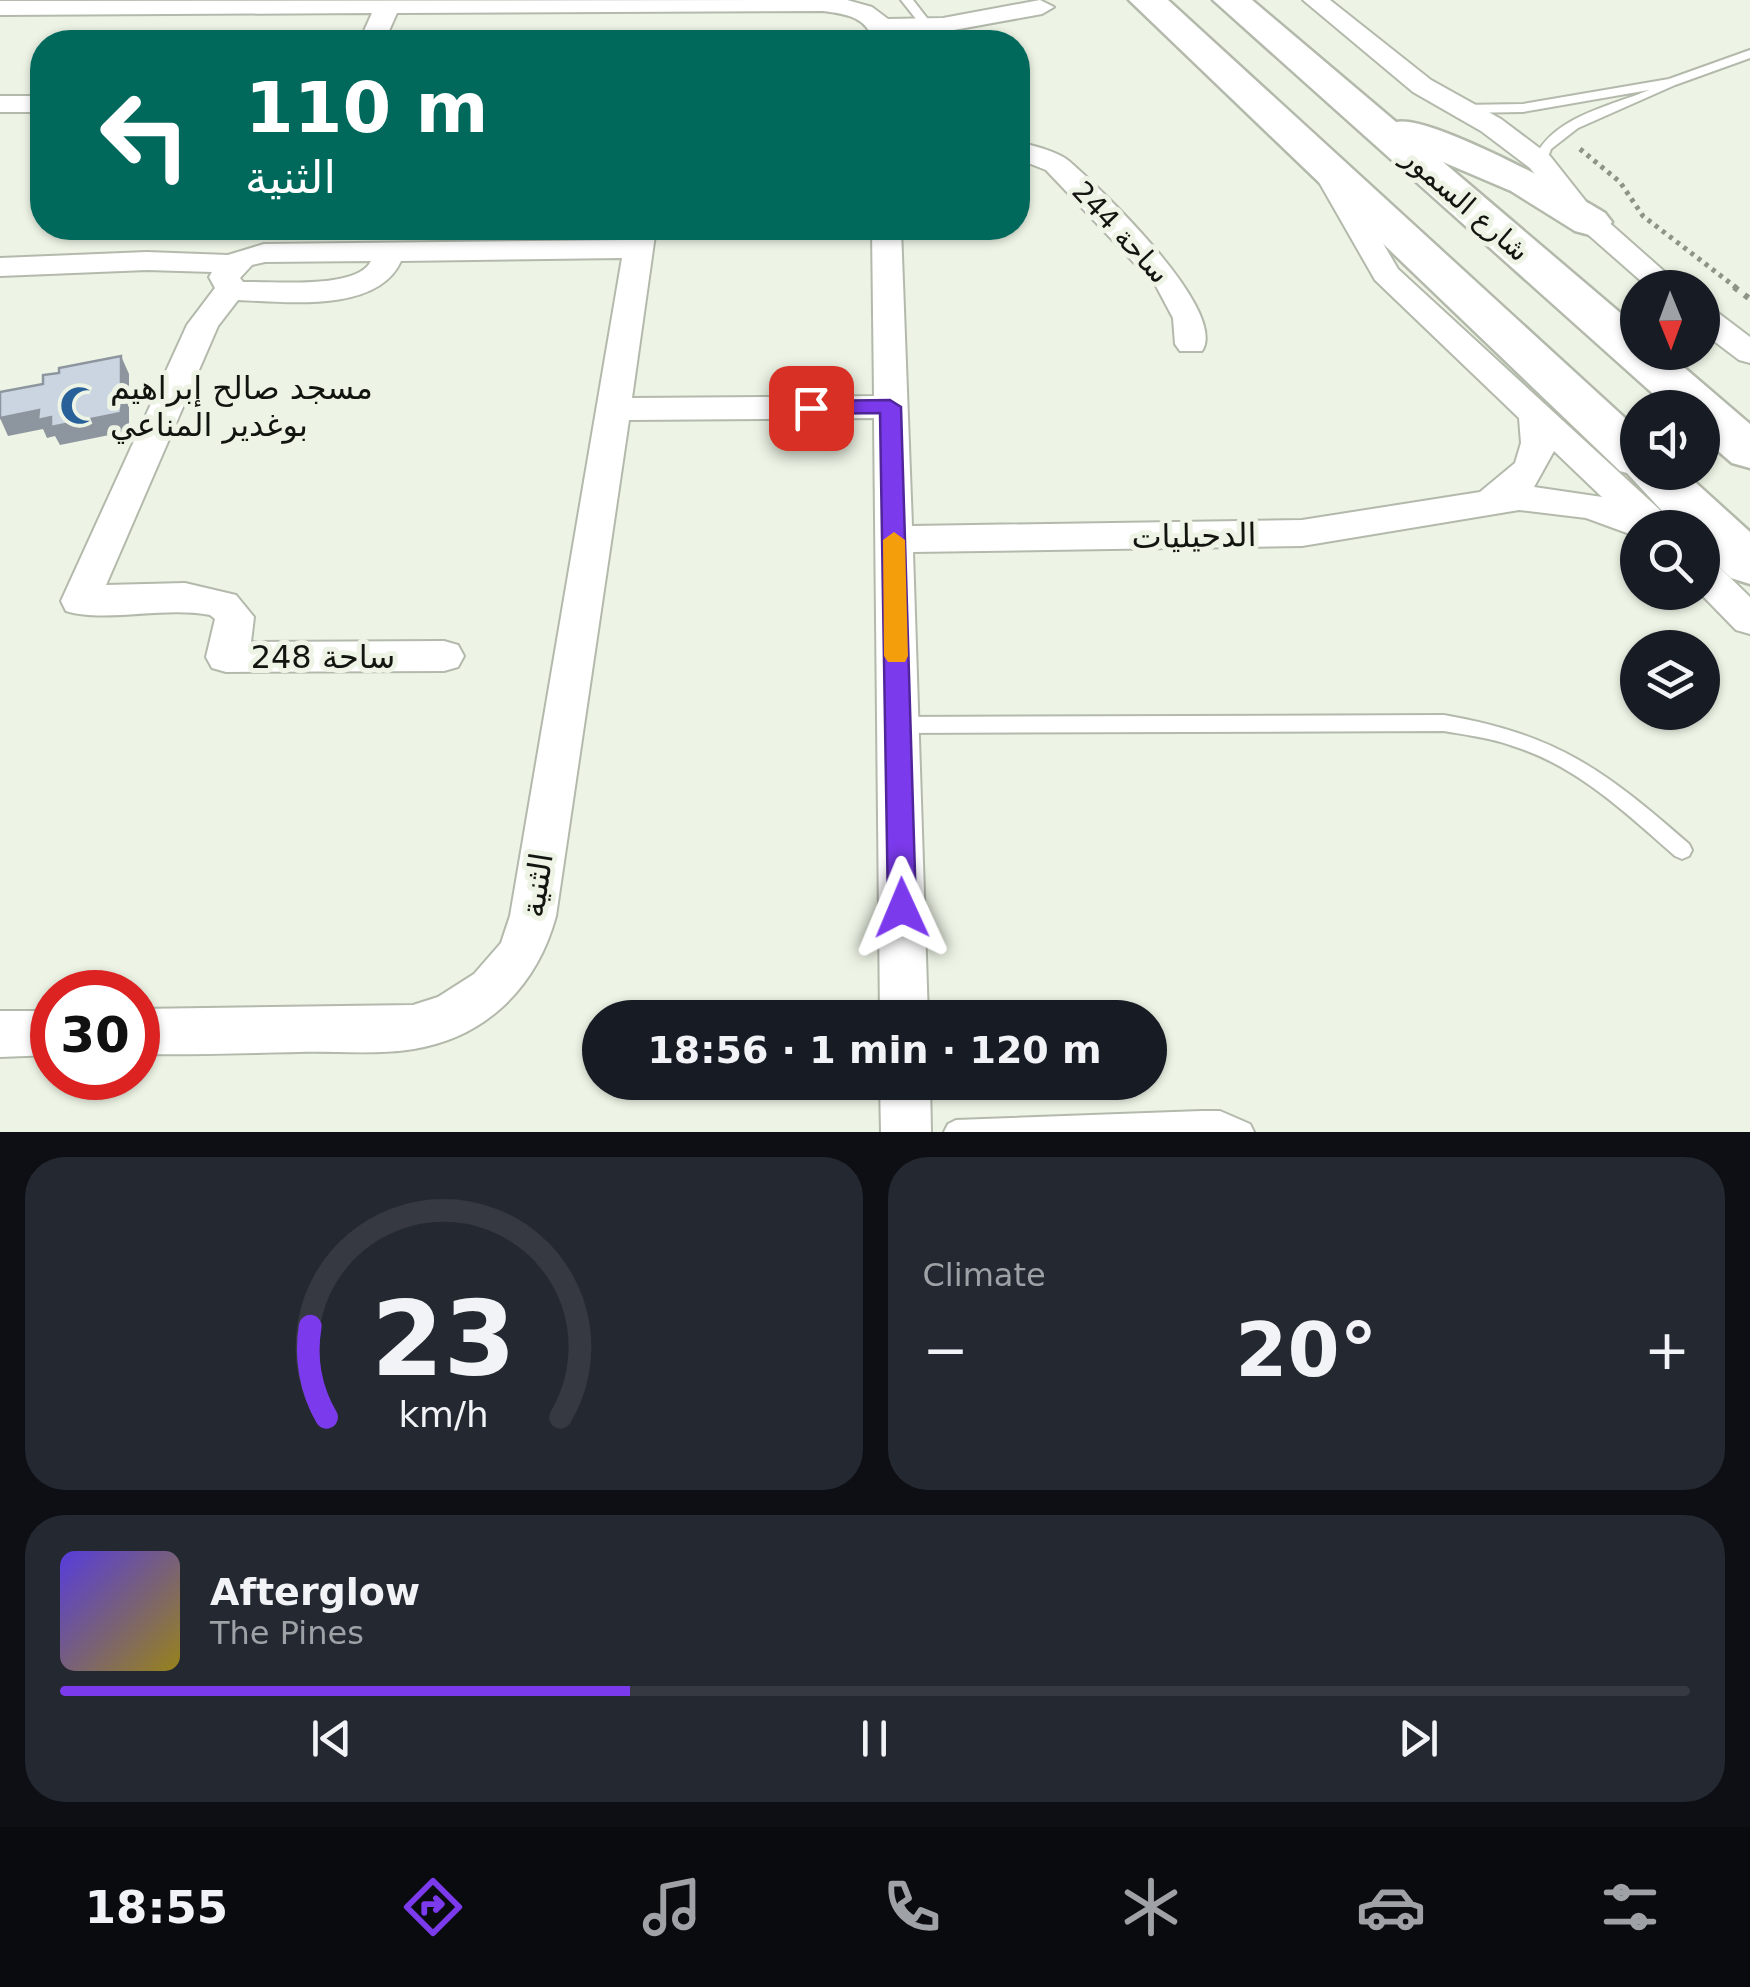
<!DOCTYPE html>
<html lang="en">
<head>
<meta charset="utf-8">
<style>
  body { margin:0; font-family:"DejaVu Sans",Vazirmatn,sans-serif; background:#242831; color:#f1f3f6; height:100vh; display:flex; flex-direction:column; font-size:38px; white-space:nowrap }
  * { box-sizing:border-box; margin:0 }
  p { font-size:32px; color:#9ea1a6 }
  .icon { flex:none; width:55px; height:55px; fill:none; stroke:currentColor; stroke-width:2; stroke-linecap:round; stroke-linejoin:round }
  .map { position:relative; height:1132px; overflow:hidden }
  .sheet { display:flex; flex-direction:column; gap:25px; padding:25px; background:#0d0f14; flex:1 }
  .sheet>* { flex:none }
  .guide { position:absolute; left:30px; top:30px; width:1000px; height:210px; border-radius:40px; box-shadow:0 2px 8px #0004; background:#00695c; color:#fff; overflow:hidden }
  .needle { width:65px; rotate:179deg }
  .tools { position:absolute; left:1620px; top:270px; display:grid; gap:20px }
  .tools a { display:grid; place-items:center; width:100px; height:100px; border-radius:50%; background:#171b24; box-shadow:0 2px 8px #0004; font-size:50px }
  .speed { position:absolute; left:30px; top:970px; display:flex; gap:20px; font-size:50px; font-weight:700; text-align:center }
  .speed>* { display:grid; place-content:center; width:130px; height:130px; border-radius:50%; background:#171b24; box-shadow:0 2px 8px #0004; line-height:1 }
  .speed .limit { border:15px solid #d22; background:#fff; color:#111 }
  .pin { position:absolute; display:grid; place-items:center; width:85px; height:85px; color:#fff; margin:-42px; border-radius:20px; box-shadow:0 5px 15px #0006 }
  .me { position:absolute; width:110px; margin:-55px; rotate:359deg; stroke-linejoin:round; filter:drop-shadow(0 0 8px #0008) }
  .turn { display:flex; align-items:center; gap:35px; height:210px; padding:0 50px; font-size:45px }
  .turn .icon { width:130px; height:130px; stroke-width:2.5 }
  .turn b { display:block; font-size:70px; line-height:85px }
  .big { font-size:75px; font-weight:700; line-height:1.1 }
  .sheet .card { flex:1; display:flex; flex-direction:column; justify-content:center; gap:15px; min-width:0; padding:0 35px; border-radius:40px; background:#242831 }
  .sheet .dial { align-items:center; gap:0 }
  .dial svg { height:260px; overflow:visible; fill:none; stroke:#363941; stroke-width:7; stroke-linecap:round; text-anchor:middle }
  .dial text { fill:#f1f3f6; stroke:none }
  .song { display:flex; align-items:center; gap:30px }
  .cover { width:120px; height:120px; border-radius:15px; background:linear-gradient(135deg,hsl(250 70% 55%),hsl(50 70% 35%)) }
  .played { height:10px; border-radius:5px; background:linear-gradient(90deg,#7c3aed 35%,#363941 35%) }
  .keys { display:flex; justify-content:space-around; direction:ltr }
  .heat { display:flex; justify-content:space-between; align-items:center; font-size:55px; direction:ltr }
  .sheet .tiles { flex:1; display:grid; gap:25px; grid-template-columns:1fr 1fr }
  .card:last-child { grid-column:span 2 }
  .trip { position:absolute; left:582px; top:1000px; width:585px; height:100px; border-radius:50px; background:#171b24; box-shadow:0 2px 8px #0004; font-weight:700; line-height:100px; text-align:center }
  .tab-bar { display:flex; height:160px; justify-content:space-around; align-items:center; background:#090b0e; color:#9ea1a6 }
  .tab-bar .icon { width:70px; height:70px }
  .tab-bar .selected { color:#7c3aed }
  .tab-bar b { font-size:45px; color:#f1f3f6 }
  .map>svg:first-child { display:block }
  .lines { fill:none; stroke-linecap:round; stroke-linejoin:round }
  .lane-casing { stroke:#b3baac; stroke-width:4 }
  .street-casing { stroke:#b3baac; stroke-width:4 }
  .primary-casing { stroke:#b3baac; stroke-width:5 }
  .path-far1 { stroke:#8f9489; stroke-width:5; stroke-dasharray:4 5; stroke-linecap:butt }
  .path { stroke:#8f9489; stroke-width:6; stroke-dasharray:5 8; stroke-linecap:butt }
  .lane { fill:#fff; fill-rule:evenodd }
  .street { fill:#fff; fill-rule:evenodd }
  .primary { fill:#fff; fill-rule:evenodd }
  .shaded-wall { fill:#8d959e }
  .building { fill:#cad5e1; stroke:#8d959e; stroke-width:2.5 }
  .route { fill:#7c3aed; stroke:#51269a; stroke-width:2.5 }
  .slow { fill:#f59e0b }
  .labels { text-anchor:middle; stroke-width:10; stroke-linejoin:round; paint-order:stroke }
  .far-street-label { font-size:28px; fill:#12140f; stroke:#edf4e5 }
  .poi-label { font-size:32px; fill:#12140f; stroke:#edf4e5; text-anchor:start }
  .street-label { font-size:32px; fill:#12140f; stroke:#edf4e5 }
</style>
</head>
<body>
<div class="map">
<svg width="1750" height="1132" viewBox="0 0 1750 1132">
  <rect width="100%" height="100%" fill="#edf4e5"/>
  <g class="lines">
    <defs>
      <g id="lane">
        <polygon points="901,0 913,0 934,27 932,29 924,29"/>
        <path d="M 1750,50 L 1750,58 L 1675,85 L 1578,128 L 1551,149 L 1545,165 L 1540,166 L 1533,162 C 1550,117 1609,107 1649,90 L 1523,112 L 1462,113 L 1456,109 L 1462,105 L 1523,104 L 1669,79 Z"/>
        <path d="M 1444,715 C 1558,735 1604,770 1689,844 L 1692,850 L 1689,856 L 1682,859 L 1675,856 C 1626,813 1577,766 1513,746 C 1491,738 1467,735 1444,731 L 898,733 L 891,730 L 888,725 L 891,720 L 898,717 Z"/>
        <polygon points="1201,1111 1220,1111 1250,1124 1254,1132 944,1132 948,1124 956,1120"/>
      </g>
      <g id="street">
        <path d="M 847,0 L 872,7 L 888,19 L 943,18 L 1040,0 L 1054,7 L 1042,14 L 943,32 L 896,34 L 897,42 L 873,42 C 868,17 846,14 823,11 L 397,13 L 384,42 L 359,42 L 372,13 L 0,15 L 0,1 Z"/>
        <polygon points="1303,0 1330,0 1431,80 1501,119 1550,156 1588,204 1683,288 1649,288 1567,216 1530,168 1481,131 1413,92"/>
        <rect x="0" y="96" width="42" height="16"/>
        <path d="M 1018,142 C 1034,146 1057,151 1069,161 C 1100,188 1229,311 1202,351 L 1180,351 L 1175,344 L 1173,318 L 1156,286 L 1046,170 L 1018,159 Z"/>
        <path d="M 1325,160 L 1339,168 L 1398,269 L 1660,510 L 1670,528 L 1638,528 L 1638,537 L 1586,518 L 1519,510 L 1302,546 L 913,552 L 928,1018 L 880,1018 L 874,418 L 629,420 L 556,916 C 537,986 487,1037 414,1049 C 377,1055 336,1051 299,1052 C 245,1053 191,1055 138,1054 L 138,1009 L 413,1005 L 438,997 L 474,974 L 501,943 L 510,916 L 622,258 L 401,261 C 378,313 287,302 238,300 L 218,326 L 106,585 L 185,583 L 236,595 L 254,617 L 251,642 L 444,641 L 458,645 L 464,656 L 458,667 L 444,671 L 226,672 L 212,668 L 206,657 L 215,619 L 210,615 C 164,606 105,623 66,611 L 61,601 L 187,325 L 215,288 L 209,277 L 212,272 L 147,270 L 0,276 L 0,258 L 147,252 L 228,255 L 264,244 L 625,240 L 628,228 L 656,228 L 632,398 L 874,396 L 872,228 L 901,228 L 912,526 L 1302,520 L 1480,492 L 1515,463 L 1521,443 L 1519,418 L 1375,280 L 1311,168 ZM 371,261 C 357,290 273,281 243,282 L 240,278 L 252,265 L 265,262 ZM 1554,451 L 1602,497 L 1534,487 Z"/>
        <polygon points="1702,307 1713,309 1750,337 1750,363 1739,360 1702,332"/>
        <polygon points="1702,560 1715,563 1750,597 1750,634 1736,630 1699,592 1702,592"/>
        <polygon points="0,1011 52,1011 52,1055 0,1057"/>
        <polygon points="880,1082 930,1082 931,1132 881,1132"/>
      </g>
      <g id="primary">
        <polygon points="1129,0 1168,0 1638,430 1638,472 1684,472 1750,532 1750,584 1731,578 1702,551 1702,528 1678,528 1627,473 1620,471"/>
        <path d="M 1213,0 L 1252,0 L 1396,122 C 1430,114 1571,192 1605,213 L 1612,222 L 1605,231 L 1590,235 L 1575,231 L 1511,191 L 1443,162 L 1638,328 L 1638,352 L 1666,352 L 1750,424 L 1750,468 L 1732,463 L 1702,437 L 1702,408 L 1669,408 Z"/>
      </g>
    </defs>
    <use href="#lane" class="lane-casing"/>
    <use href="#street" class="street-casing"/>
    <use href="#primary" class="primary-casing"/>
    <polyline class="path-far1" points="1580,149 1620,182 1643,216 1738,289"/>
    <polyline class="path" points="1734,287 1750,299"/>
    <use href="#lane" class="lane"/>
    <use href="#street" class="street"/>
    <use href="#primary" class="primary"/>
  </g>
  <polygon class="shaded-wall" points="121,356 129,374 129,431 60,445 55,436 47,438 43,429 8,436 0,418"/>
  <polygon class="building" points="121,356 121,413 51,427 51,417 38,420 39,410 0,418 0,392 43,384 43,375 59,373 59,368"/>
  <polygon class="route" points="890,400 901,407 916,908 912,916 902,920 892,916 888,908 880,413 811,414 801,408 811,401"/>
  <polygon class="slow" points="894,532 905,540 908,656 905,662 888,662 884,656 883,540"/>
  <defs>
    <symbol id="mosque-bare" viewBox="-9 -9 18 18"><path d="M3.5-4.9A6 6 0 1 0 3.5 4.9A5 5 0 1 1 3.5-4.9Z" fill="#286199" stroke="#edf4e5" stroke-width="2.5" paint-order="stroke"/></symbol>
  </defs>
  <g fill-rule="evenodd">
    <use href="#mosque-bare" x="52" y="378" width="55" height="55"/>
  </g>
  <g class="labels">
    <g class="far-street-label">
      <text transform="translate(1466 204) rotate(41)" y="10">شارع السمور</text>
      <text transform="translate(1121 232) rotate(47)" y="10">ساحة 244</text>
    </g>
    <g class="poi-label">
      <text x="110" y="399">مسجد صالح إبراهيم<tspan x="110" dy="37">بوغدير المناعي</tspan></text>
    </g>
    <g class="street-label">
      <text transform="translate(1194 536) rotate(-1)" y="11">الدحيليات</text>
      <text x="323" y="668">ساحة 248</text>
      <text transform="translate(537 885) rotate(-81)" y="11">الثنية</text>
    </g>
  </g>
</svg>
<div class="tools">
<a><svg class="needle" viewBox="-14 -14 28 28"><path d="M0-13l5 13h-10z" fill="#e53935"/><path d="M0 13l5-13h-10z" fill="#9ea1a6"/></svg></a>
<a><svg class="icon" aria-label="sound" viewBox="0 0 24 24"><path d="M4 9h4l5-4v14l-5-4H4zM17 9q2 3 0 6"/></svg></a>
<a><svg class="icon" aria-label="search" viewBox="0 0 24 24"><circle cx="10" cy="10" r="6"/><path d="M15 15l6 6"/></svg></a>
<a><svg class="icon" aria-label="layers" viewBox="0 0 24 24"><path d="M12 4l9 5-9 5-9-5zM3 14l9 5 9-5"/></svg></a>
</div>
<div class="speed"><div class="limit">30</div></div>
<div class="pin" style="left:811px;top:408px;background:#d93025"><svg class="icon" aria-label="arrive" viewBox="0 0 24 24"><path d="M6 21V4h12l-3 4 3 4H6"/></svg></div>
<svg class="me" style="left:902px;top:908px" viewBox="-20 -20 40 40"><path d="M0-17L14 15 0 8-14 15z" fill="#7c3aed" stroke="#fff" stroke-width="4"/></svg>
<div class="trip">18:56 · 1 min · 120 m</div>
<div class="guide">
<div class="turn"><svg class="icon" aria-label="left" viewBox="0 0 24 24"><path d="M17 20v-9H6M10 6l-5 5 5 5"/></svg><div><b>110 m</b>الثنية</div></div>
</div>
</div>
<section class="sheet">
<div class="tiles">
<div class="card dial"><svg viewBox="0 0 100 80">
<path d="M14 69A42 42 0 1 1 86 69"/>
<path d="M14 69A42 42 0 0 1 9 41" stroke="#7c3aed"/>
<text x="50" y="56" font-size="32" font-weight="700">23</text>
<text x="50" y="72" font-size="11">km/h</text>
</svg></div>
<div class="card"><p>Climate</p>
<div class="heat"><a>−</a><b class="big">20°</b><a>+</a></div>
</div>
<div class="card">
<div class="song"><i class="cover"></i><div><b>Afterglow</b><p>The Pines</p></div></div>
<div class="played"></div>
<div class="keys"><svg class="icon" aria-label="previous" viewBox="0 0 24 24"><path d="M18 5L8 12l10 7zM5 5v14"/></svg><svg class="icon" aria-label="pause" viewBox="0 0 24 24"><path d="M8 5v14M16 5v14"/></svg><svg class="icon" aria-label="next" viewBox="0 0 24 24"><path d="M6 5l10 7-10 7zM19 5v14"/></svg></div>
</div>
</div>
</section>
<nav class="tab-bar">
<b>18:55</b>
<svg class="icon selected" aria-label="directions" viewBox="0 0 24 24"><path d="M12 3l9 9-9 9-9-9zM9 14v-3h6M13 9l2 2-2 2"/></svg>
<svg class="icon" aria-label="music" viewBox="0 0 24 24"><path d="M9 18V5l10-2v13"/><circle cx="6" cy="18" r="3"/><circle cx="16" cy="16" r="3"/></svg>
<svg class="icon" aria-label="phone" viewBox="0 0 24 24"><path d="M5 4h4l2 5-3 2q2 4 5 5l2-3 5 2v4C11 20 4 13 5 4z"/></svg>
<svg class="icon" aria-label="climate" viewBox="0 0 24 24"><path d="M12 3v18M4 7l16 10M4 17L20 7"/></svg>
<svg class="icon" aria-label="car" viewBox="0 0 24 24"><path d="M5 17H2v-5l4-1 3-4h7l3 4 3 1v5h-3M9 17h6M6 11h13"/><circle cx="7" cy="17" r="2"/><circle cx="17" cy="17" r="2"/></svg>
<svg class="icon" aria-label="filters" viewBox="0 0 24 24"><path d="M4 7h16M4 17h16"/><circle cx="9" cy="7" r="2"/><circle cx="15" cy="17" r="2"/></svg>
</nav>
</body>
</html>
